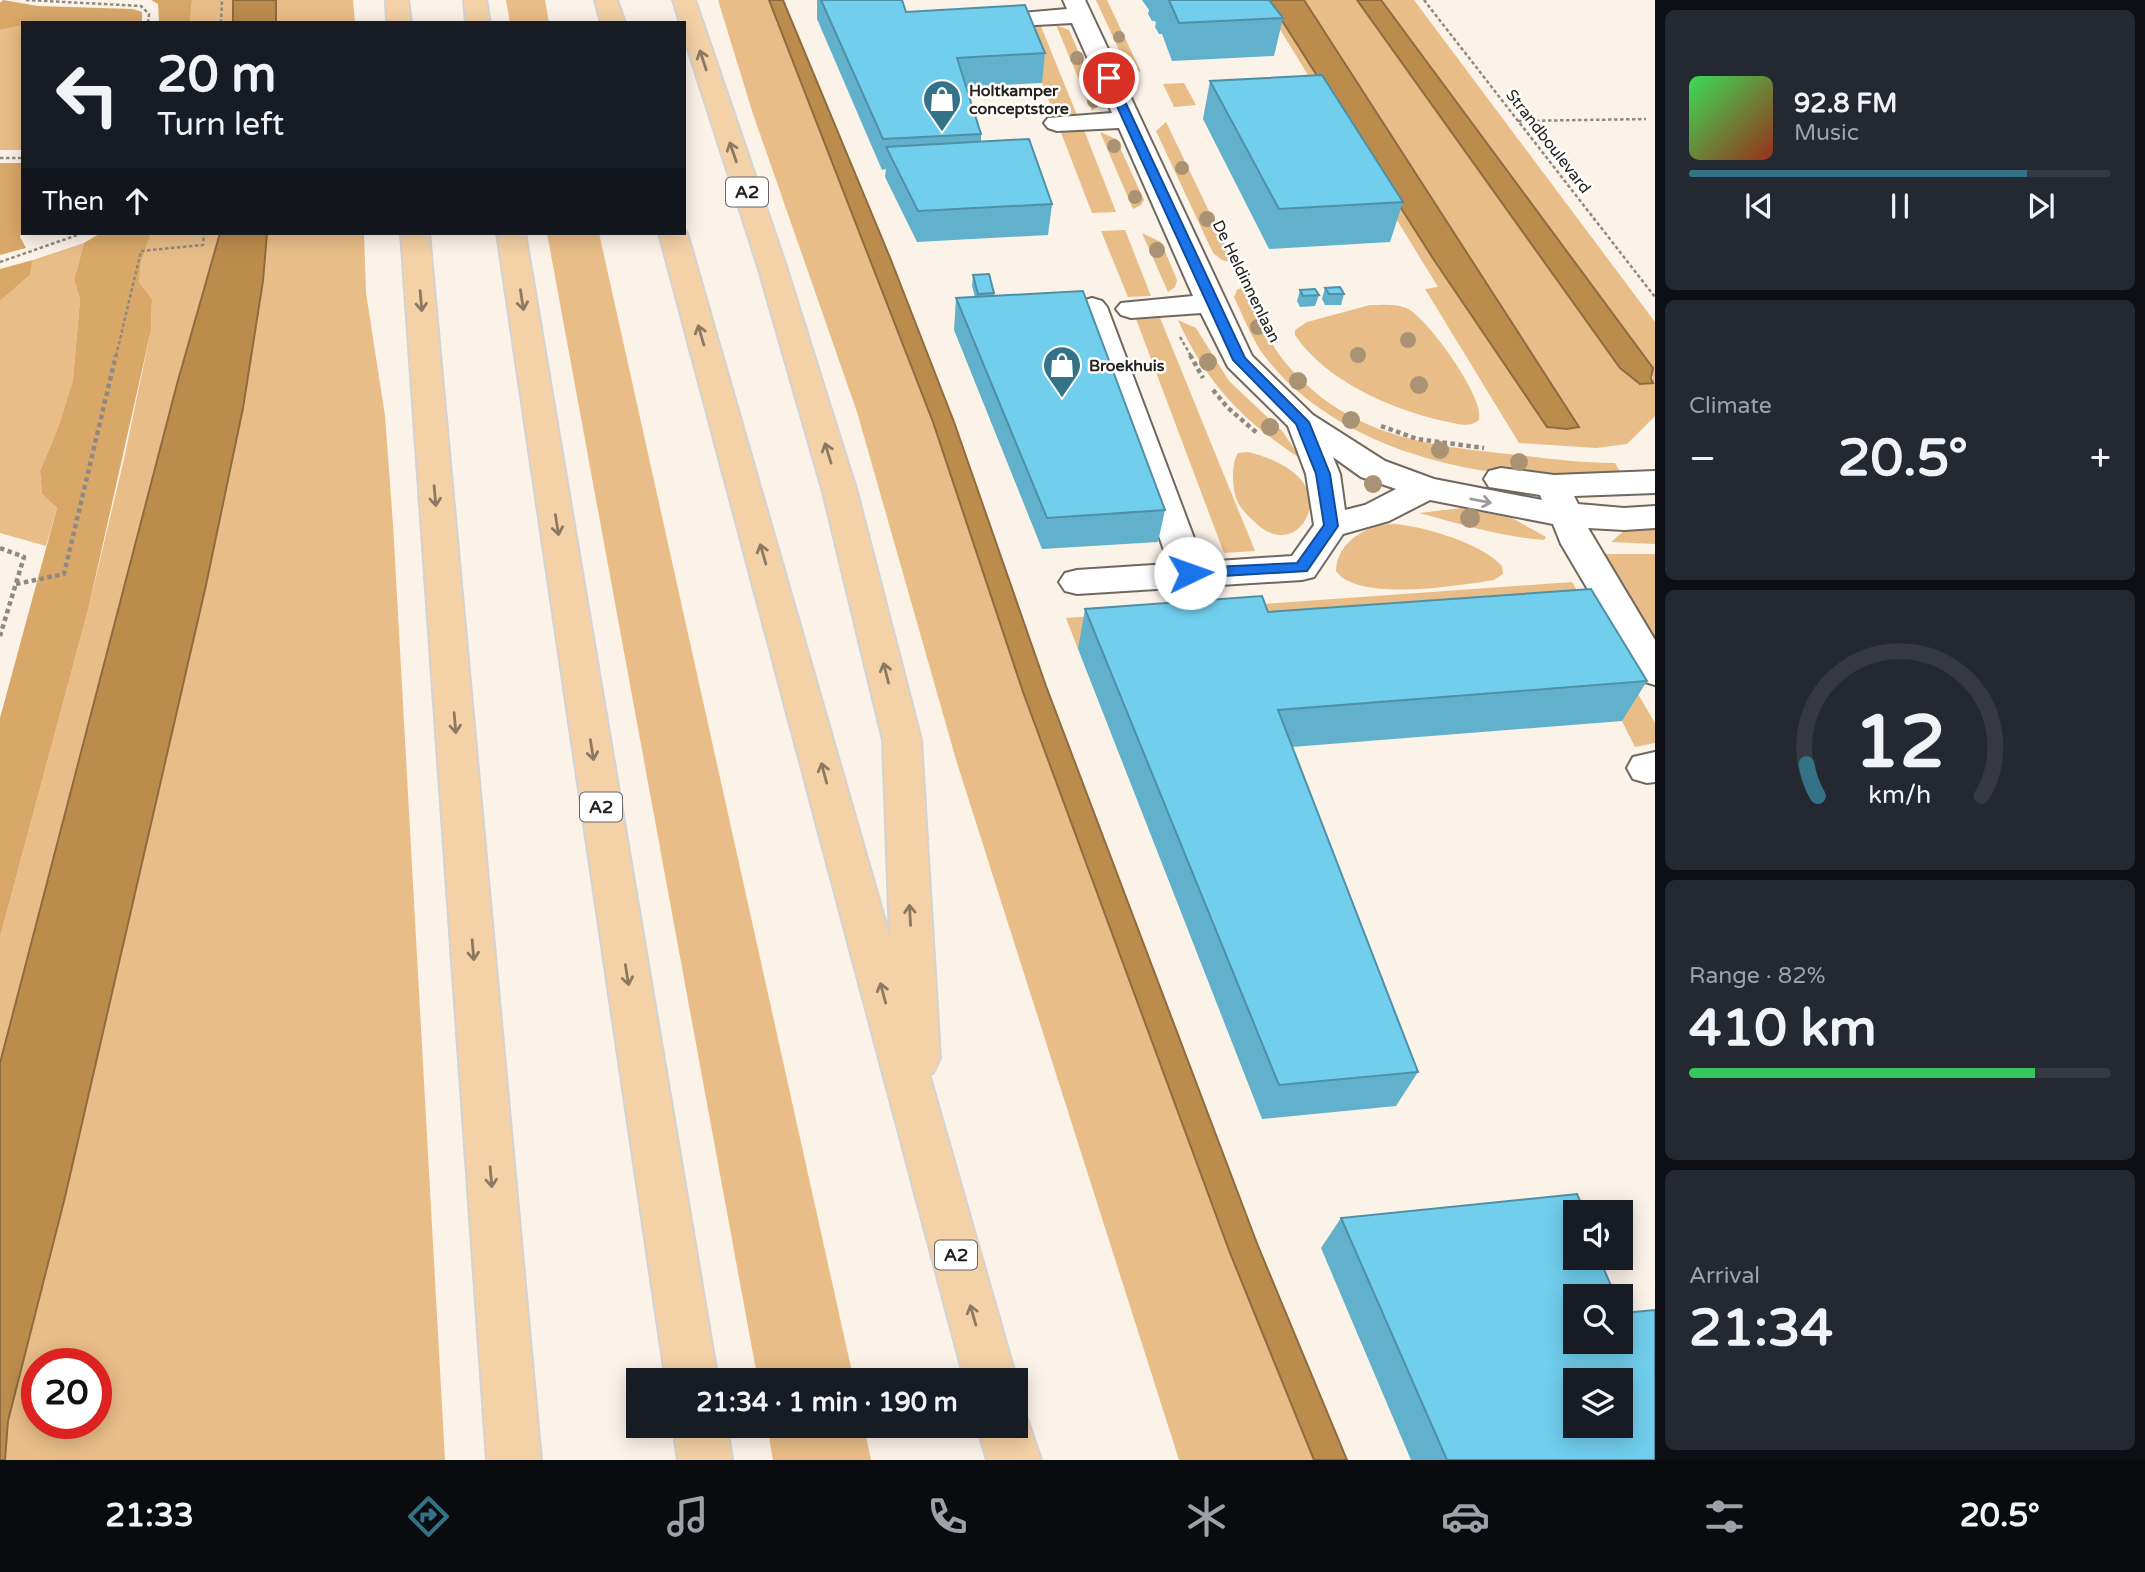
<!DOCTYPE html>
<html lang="en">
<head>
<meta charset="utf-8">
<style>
  body { margin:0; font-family:"Varela Round",sans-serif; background:#242831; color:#f1f3f6; height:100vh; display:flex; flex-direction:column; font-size:26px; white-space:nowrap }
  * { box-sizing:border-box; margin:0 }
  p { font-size:23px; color:#9ea1a6 }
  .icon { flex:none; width:38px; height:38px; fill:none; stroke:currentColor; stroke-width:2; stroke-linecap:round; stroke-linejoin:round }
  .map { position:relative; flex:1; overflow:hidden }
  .side { display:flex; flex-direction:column; gap:10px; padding:10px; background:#0d0f14; width:490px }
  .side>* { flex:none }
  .top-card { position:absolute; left:21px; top:21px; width:665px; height:214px; border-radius:0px; box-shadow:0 4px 18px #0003; background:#171b24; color:#f1f3f6; overflow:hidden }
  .tools { position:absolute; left:1563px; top:1200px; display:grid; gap:14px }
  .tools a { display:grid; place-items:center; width:70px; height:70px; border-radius:0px; background:#171b24; box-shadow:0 4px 18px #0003; font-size:35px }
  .speed { position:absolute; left:21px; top:1348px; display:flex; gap:14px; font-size:35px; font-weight:700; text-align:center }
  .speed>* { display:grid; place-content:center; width:91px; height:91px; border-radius:50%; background:#171b24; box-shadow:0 4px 18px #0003; line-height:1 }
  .speed .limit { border:10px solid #d22; background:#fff; color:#111 }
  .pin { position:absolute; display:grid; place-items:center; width:60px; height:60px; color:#fff; margin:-30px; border:4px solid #fff; border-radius:50%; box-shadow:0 2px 7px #0007 }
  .me { position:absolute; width:77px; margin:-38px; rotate:87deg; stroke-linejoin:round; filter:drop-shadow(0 0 5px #0008) }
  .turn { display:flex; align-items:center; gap:24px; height:147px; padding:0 21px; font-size:32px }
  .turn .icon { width:91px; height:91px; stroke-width:2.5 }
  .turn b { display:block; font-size:49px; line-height:60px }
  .then { display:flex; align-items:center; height:66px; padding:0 21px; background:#0003; gap:14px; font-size:26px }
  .big { font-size:52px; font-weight:700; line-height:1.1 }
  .side .widget { flex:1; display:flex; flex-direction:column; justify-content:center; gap:10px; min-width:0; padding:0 24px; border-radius:10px; background:#242831 }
  .side .dial { align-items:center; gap:0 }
  .dial svg { height:182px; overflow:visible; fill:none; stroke:#363941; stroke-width:7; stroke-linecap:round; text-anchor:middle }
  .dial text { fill:#f1f3f6; stroke:none }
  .song { display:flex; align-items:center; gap:21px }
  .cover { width:84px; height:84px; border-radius:10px; background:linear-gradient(135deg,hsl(130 70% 55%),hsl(10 70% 35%)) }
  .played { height:7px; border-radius:4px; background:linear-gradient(90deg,#337287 80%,#363941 80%) }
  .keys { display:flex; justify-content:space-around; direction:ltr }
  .heat { display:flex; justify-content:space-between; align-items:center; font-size:38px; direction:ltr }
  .charge { height:10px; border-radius:5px; background:linear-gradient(90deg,#34c759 82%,#363941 0) }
  .trip { position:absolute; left:626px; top:1368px; width:402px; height:70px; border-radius:0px; background:#171b24; box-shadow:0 4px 18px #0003; font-weight:700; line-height:70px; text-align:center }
  .dock { display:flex; height:112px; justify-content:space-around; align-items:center; background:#090b0e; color:#9ea1a6 }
  .dock .icon { width:49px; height:49px }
  .dock .on { color:#337287 }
  .dock b { font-size:32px; color:#f1f3f6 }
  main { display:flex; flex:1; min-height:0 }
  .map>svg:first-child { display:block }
  .green { fill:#e9bd88; fill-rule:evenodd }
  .forest { fill:#d9a869 }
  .water { fill:#bc8c4d; stroke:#8f6c3f; stroke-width:2 }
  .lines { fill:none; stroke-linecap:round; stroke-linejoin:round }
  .minor-casing { stroke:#70685f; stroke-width:4 }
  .highway-casing { stroke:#d3d3d2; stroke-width:4 }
  .path-far1 { stroke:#908983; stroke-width:2.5; stroke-dasharray:3.5 2.5; stroke-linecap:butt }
  .path { stroke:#908983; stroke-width:4.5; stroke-dasharray:4.5 3.5; stroke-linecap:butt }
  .minor { fill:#fff; fill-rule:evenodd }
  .highway { fill:#f4d1a6; fill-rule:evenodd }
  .tree { fill:#aa9374 }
  .wall { fill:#61b1cc }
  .building { fill:#71ceed; stroke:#4f90a6; stroke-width:2; fill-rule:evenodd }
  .oneway { stroke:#8c7962 }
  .oneway2 { stroke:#9d9b9a }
  .route { fill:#1a73e8; stroke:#114b97; stroke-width:2 }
  .labels { text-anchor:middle; stroke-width:5; stroke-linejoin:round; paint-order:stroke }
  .far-poi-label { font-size:16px; font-weight:bold; fill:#25211e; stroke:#fff; text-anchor:start }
  .far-street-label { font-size:16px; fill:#25211e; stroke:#fff }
  .shield { fill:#fff; stroke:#666462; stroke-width:2 }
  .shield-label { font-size:18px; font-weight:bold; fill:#25211e }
</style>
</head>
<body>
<main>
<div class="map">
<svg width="1655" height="1460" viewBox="0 0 1655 1460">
  <rect width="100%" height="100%" fill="#fbf2e8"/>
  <g class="green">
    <polygon points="192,0 233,0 233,23 190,23"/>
    <polygon points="276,0 353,0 355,23 276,23"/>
    <polygon points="506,0 545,0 549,23 510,23"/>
    <polygon points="718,0 769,0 933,422 1023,692 1230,1253 1314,1460 1179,1460 957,763 857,412 752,111"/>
    <polygon points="1096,0 1107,0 1141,72 1126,65"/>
    <polygon points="1262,0 1269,0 1434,260 1547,427 1554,429 1579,427 1304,0 1357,0 1620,368 1640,384 1653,382 1653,367 1381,0 1414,0 1655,322 1655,416 1627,444 1596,448 1519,443 1425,289 1438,287"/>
    <polygon points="1040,24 1077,115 1055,117 1020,25"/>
    <polygon points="23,25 23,150 0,150 0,30"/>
    <polygon points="1056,25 1069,30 1101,104 1092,111"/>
    <polygon points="1184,83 1196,105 1174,107 1163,84"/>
    <polygon points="1166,122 1234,263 1222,260 1213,253 1156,131"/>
    <polygon points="1060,130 1084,130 1116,212 1092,213"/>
    <polygon points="1100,132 1116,139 1144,200 1141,205 1133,209"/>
    <polygon points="1124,230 1125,230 1151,296 1128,297 1101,231"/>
    <polygon points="151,233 220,233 177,384 0,1063 0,937 88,610 124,459 151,330 152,299 139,282 141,263"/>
    <path d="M 267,233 L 364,233 L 366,293 L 385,416 L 393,524 L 445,1460 L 5,1460 L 8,1421 L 65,1197 L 206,585 L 263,281 ZM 37,1363 L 96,1363 L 96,1423 L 37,1423 Z"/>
    <polygon points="547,233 599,233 854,1381 758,1381"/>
    <polygon points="1142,233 1161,242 1177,280 1175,287 1168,292"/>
    <polygon points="84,243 74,280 80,299 73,380 58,428 40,471 42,494 57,508 46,546 0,533 0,301 30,275 33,260"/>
    <path d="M 1244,286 C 1256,311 1267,340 1284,361 C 1345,434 1420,445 1509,454 C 1544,458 1579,463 1615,463 L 1623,477 C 1590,476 1555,477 1522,475 C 1429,468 1321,432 1263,354 C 1251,337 1243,316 1234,297 L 1237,290 Z"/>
    <path d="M 1370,305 C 1382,305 1397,303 1408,309 C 1427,318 1486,399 1479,420 C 1469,429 1455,423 1443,421 C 1391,409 1326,381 1295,335 L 1295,330 L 1307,322 Z"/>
    <polygon points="1160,318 1255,551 1224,553 1136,319"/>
    <path d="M 1178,320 L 1196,328 L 1229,381 L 1283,432 L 1301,459 C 1242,420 1207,384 1178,320 Z"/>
    <path d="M 1247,452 C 1267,456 1296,468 1306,487 C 1321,516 1290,553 1258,525 C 1250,518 1241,510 1237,500 C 1232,489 1231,463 1238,453 Z"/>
    <path d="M 1462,508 L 1512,518 L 1546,537 L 1544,540 C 1502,537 1460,524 1419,513 Z"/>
    <path d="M 1395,524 C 1426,527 1481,543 1502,566 L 1503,574 L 1494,580 C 1461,585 1358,603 1336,571 C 1337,541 1368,524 1395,524 Z"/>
    <polygon points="1655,526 1655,544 1611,542 1625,530"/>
    <polygon points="1606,554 1655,554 1655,640 1606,559"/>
    <polygon points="1572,582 1655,723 1655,743 1635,747 1622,721 1249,636 1078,649 1066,618"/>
    <polygon points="767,1426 864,1426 871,1460 773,1460"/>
  </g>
  <g class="forest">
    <polygon points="3,0 38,6 133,9 142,12 142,23 23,23 23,25 0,30 0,3"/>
    <polygon points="151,0 192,0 190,23 159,23 158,4"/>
    <polygon points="0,163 23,163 23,227 20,237 26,248 0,255"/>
    <polygon points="101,233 151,233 141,263 139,282 152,299 151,330 88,610 0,937 0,718 57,508 42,494 40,471 58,428 73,380 80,299 74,280 84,243"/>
    <polygon points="33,260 30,275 0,301 0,269"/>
  </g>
  <g class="water">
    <rect x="233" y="0" width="43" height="23"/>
    <polygon points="769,0 783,0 891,260 954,422 1046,686 1258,1246 1347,1460 1314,1460 1230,1253 1023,692 933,422"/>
    <polygon points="1269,0 1304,0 1579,427 1567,429 1547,427 1434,260"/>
    <polygon points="1357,0 1381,0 1653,368 1651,378 1653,383 1640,384 1620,368"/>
    <polygon points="220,233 267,233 263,281 243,408 206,585 65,1197 8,1421 5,1460 0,1460 0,1063 177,384"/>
  </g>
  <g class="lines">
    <defs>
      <g id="minor">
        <path d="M 1063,0 L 1085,0 L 1252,356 L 1313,415 L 1385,461 L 1434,479 L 1542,500 L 1540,495 L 1489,487 L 1484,479 L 1489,471 L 1501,468 L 1554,475 L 1655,471 L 1655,493 L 1574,496 L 1578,504 L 1624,508 L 1655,506 L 1655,528 L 1624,530 L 1588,528 L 1655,640 L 1655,685 L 1642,681 L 1561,544 L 1553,524 L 1430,500 L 1389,521 L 1343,534 L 1314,577 L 1302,580 L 1077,594 L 1065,591 L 1059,582 L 1065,573 L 1077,570 L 1169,564 L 1077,307 L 1082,301 L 1092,298 L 1102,301 L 1107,307 L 1203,562 L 1292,556 L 1314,525 L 1306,474 L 1288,426 L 1228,367 L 1201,313 L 1131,318 L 1121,315 L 1116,309 L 1121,303 L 1193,296 L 1119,128 L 1057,131 L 1048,128 L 1044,123 L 1048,118 L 1112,113 L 1072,23 L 1018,26 L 1010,24 L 1006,19 L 1010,14 L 1067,9 ZM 1333,457 L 1361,477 L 1396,489 L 1365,505 L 1345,510 L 1340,474 Z"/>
        <polygon points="1655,752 1655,782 1647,783 1633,779 1627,768 1633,757"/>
      </g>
      <g id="highway">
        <polygon points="386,0 408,0 411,23 387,23"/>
        <polygon points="464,0 486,0 490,23 466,23"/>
        <polygon points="595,0 617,0 625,23 601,23"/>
        <polygon points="673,0 695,0 785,263 857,492 921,740 940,1058 933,1073 929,1074 1017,1381 1017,1382 965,1381 659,233 684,233 684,229 687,233 890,938 883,740 823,492 757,263 684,37 684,23 680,23"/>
        <polygon points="401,233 429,233 541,1460 487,1460"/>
        <polygon points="497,233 525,233 718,1381 666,1381"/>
        <polygon points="1017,1405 1023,1407 1041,1460 987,1460 977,1426 1017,1426"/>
        <polygon points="673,1426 727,1426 732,1460 678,1460"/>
      </g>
    </defs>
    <use href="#minor" class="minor-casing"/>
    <use href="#highway" class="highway-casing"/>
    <g class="path-far1">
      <polyline points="26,0 141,6 149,14 148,23"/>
      <polyline points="1424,0 1655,297"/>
      <polyline points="221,23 222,0"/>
      <polyline points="1518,121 1646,119"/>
      <polyline points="0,158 23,158"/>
      <polyline points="0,262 83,233"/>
      <polyline points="1252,291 1277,343"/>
      <polyline points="1180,337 1191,356"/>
      <polyline points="116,356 141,251 203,245 204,233"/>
    </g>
    <g class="path">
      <polyline points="1190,355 1203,378"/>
      <polyline points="1213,390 1228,408 1257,433"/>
      <polyline points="1381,426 1417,439 1484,448"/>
      <polyline points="0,548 24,557 0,636"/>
      <polyline points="16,584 64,574 116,355"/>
    </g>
    <use href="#minor" class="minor"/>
    <use href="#highway" class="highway"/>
  </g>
  <g class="tree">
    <circle cx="1119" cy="37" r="6"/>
    <circle cx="1077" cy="58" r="7"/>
    <circle cx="1094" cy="101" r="7"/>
    <circle cx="1114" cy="146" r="7"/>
    <circle cx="1182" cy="168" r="7"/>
    <circle cx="1135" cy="197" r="7"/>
    <circle cx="1207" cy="219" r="8"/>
    <circle cx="1157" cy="250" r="8"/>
    <circle cx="1258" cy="327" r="8"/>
    <circle cx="1408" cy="340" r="8"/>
    <circle cx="1358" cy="355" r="8"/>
    <circle cx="1208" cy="362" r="9"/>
    <circle cx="1298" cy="381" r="9"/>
    <circle cx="1419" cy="385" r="9"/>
    <circle cx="1351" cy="420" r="9"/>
    <circle cx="1270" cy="427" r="9"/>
    <circle cx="1440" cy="450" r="9"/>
    <circle cx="1519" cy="462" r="9"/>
    <circle cx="1373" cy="484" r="9"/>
    <circle cx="1470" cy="518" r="10"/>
  </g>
  <g class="wall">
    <polygon points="817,0 902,0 906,12 1045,53 1042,83 966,87 981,134 981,142 1052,204 1048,235 917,242 885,177 886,169 882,170 817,19"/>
    <polygon points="1142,0 1269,0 1283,18 1274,56 1172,61 1162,34 1159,34 1155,27 1156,23 1155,21 1152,21 1148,14 1149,10"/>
    <polygon points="1210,81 1403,202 1390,242 1269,249 1203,119"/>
    <polygon points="973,275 994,293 994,296 1165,510 1158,542 1042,549 954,330 956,298 975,297 972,286"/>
    <polygon points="1325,288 1344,294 1341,305 1325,305 1322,299"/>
    <polygon points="1300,290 1319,295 1315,306 1300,307 1297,301"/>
    <polygon points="1085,609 1268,612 1647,681 1622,721 1292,747 1418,1072 1396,1106 1262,1119 1078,649"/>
    <polygon points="1581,1203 1577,1207 1623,1313 1655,1460 1411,1460 1321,1248 1341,1218"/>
  </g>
  <g class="building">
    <polygon points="821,0 902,0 906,12 1025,5 1045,53 957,58 981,134 883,139"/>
    <polygon points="1169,0 1269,0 1283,18 1179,23"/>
    <polygon points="1322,75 1403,202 1279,209 1210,81"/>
    <polygon points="1029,139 1052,204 918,211 886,147"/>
    <polygon points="989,274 994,293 978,294 973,275"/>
    <polygon points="1340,287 1344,294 1329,294 1325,288"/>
    <polygon points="1315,289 1319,295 1303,296 1300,290"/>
    <polygon points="1083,291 1165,510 1047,518 956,298"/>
    <polygon points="1591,589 1647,681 1278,710 1418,1072 1279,1085 1085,609 1262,596 1268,612"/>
    <path d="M 1577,1194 L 1581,1203 L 1576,1204 L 1580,1213 L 1575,1213 L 1575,1258 L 1599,1258 L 1616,1297 L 1575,1297 L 1575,1342 L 1620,1342 L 1620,1308 L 1623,1313 L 1655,1310 L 1655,1460 L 1447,1460 L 1341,1218 ZM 1575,1381 L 1620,1381 L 1620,1426 L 1575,1426 Z"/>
  </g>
  <defs><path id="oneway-shaft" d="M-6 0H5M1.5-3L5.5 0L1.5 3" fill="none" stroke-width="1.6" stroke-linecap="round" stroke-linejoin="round" transform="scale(1.75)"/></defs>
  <g class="oneway">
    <use href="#oneway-shaft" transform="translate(703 60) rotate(-108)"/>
    <use href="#oneway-shaft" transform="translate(733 152) rotate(-109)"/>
    <use href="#oneway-shaft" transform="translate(522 300) rotate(81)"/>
    <use href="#oneway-shaft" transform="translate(421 301) rotate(85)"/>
    <use href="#oneway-shaft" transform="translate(701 335) rotate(-106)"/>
    <use href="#oneway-shaft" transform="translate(828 453) rotate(-107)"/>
    <use href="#oneway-shaft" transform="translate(435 496) rotate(85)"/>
    <use href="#oneway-shaft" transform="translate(557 525) rotate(81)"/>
    <use href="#oneway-shaft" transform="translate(763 554) rotate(-106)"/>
    <use href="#oneway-shaft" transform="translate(886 673) rotate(-104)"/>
    <use href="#oneway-shaft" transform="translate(455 723) rotate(85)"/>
    <use href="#oneway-shaft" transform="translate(592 750) rotate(81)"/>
    <use href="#oneway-shaft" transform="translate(824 773) rotate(-105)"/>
    <use href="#oneway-shaft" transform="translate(910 915) rotate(-93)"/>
    <use href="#oneway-shaft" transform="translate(473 950) rotate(85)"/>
    <use href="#oneway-shaft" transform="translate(627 975) rotate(81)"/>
    <use href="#oneway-shaft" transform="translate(883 993) rotate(-105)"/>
    <use href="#oneway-shaft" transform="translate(491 1177) rotate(85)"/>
    <use href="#oneway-shaft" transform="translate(973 1315) rotate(-106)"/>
  </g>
  <use class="oneway2" href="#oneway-shaft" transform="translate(1481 501) rotate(11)"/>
  <polygon class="route" points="1109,75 1114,78 1245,358 1309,422 1330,474 1338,526 1307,571 1190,578 1183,573 1190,568 1297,563 1324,525 1316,474 1296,424 1233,360 1104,78"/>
  <defs>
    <symbol id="shop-pin" viewBox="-11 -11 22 30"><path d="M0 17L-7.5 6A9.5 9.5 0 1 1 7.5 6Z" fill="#337287" stroke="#fff"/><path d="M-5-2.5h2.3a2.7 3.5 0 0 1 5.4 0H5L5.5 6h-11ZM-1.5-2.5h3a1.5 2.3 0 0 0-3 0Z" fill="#fff"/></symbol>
  </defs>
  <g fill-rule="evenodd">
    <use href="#shop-pin" x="920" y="77" width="44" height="60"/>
    <use href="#shop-pin" x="1040" y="343" width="44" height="60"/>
  </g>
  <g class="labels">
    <g class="far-poi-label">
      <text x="969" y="96">Holtkamper<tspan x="969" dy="18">conceptstore</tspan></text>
      <text x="1089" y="371">Broekhuis</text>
    </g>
    <g class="far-street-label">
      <text transform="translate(1549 141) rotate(52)" y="6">Strandboulevard</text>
      <text transform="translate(1247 281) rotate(64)" y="6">De Heldinnenlaan</text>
    </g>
    <g class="shield">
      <rect x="726" y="177.5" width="42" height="29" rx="5"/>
      <rect x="580" y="792.5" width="42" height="29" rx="5"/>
      <rect x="935" y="1240.5" width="42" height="29" rx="5"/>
    </g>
    <g class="shield-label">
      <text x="747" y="198">A2</text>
      <text x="601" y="813">A2</text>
      <text x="956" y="1261">A2</text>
    </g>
  </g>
</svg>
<div class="tools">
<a><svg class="icon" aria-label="sound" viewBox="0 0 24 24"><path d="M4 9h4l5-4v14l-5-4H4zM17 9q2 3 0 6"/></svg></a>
<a><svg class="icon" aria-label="search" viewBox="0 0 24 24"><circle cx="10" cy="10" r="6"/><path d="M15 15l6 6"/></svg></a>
<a><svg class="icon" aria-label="layers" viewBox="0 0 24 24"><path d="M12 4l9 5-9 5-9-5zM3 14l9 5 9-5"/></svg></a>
</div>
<div class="speed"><div class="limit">20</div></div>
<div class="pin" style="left:1109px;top:78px;background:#d93025"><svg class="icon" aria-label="arrive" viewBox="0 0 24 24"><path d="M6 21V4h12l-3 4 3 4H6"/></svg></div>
<svg class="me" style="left:1190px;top:573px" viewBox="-20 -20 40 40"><circle r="19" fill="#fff"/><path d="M0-13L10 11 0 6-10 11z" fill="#1a73e8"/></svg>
<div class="trip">21:34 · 1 min · 190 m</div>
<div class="top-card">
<div class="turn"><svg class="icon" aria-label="left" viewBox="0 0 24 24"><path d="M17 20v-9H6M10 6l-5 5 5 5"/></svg><div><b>20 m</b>Turn left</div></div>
<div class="then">Then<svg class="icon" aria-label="ahead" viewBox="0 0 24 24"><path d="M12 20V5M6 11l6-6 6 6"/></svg></div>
</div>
</div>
<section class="side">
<div class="widget">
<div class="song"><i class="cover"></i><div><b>92.8 FM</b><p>Music</p></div></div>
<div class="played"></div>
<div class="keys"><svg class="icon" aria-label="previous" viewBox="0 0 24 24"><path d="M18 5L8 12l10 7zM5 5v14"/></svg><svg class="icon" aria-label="pause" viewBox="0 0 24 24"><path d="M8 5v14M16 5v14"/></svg><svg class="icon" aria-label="next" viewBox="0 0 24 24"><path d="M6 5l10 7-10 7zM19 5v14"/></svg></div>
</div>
<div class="widget"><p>Climate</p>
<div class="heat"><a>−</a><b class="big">20.5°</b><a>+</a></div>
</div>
<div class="widget dial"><svg viewBox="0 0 100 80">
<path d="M14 69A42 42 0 1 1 86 69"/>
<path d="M14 69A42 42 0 0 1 9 55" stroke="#337287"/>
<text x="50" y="56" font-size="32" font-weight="700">12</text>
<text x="50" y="72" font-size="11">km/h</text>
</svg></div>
<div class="widget"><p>Range · 82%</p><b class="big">410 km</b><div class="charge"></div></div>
<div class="widget"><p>Arrival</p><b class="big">21:34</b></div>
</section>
</main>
<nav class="dock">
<b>21:33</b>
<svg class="icon on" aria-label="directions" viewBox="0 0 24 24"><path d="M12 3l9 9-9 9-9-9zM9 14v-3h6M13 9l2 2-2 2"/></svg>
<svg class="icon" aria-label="music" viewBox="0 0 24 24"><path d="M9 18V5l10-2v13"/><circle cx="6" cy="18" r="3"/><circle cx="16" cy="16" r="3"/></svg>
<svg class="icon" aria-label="phone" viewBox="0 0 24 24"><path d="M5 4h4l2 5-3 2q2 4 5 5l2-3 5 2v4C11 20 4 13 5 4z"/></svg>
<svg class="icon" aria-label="climate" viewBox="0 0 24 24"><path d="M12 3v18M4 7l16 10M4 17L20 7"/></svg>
<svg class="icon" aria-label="car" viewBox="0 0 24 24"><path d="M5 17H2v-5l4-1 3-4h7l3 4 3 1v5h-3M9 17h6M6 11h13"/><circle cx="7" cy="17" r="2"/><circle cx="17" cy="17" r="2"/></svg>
<svg class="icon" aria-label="filters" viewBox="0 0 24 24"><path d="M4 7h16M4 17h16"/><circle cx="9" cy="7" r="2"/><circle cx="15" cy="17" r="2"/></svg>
<b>20.5°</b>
</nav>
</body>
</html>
